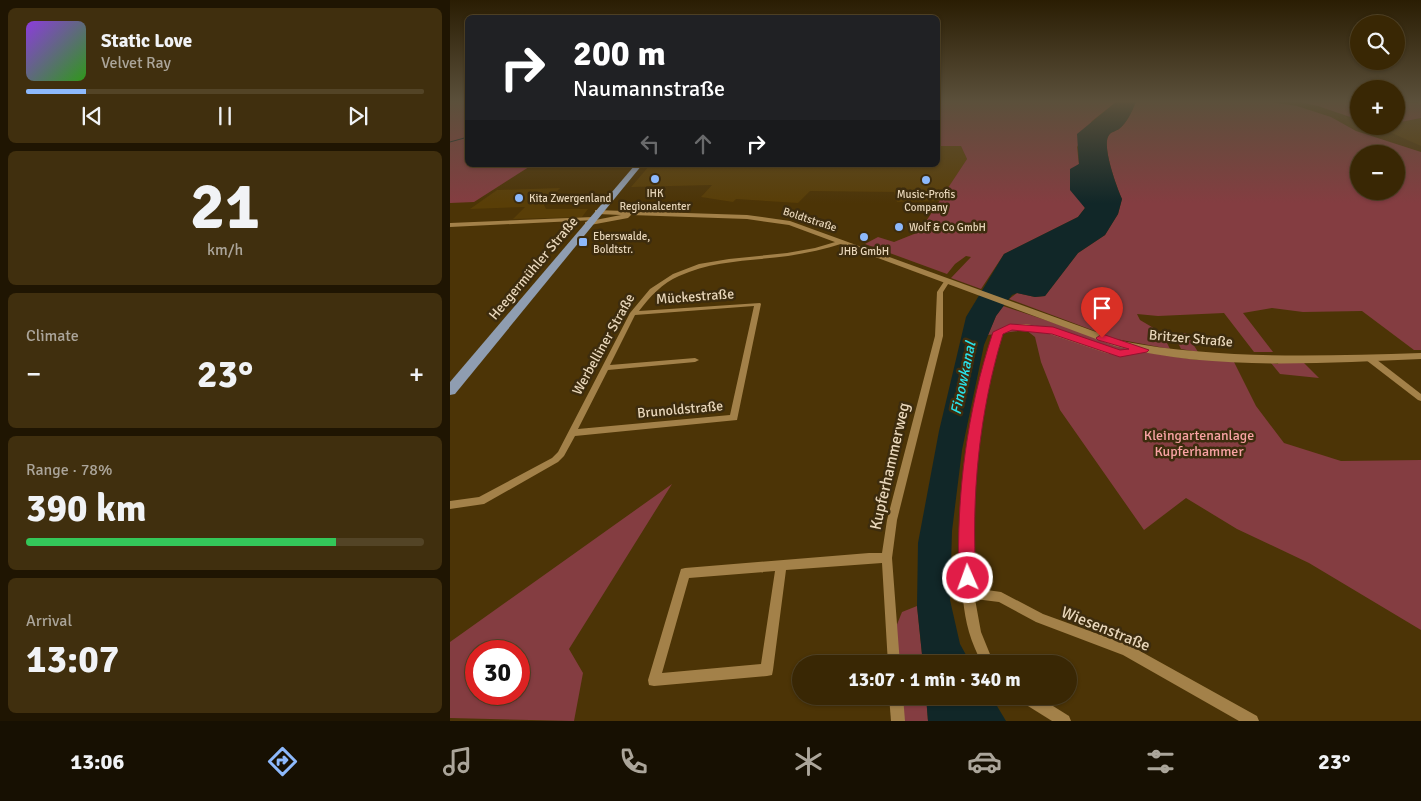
<!DOCTYPE html>
<html lang="en">
<head>
<meta charset="utf-8">
<style>
  body { margin:0; font-family:Signika,sans-serif; background:#402f0e; color:#f1f3f6; height:100vh; display:flex; flex-direction:column; font-size:19px; white-space:nowrap }
  * { box-sizing:border-box; margin:0 }
  p { font-size:16px; color:#aba59a }
  .icon { flex:none; width:28px; height:28px; fill:none; stroke:currentColor; stroke-width:2; stroke-linecap:round; stroke-linejoin:round }
  .map { position:relative; flex:1; overflow:hidden }
  .side { display:flex; flex-direction:column; gap:8px; padding:8px; background:#1f1502; width:450px }
  .side>* { flex:none }
  .top-card { position:absolute; left:15px; top:15px; width:475px; height:152px; border-radius:8px; box-shadow:0 1px 4px #0004,0 0 0 1px #534426; background:#202124; color:#fff; overflow:hidden }
  .buttons { position:absolute; left:900px; top:15px; display:grid; gap:10px }
  .buttons a { display:grid; place-items:center; width:55px; height:55px; border-radius:50%; background:#392704; box-shadow:0 1px 4px #0004,0 0 0 1px #534426; font-size:25px }
  .speed { position:absolute; left:15px; top:640px; display:flex; gap:10px; font-size:25px; font-weight:700; text-align:center }
  .speed>* { display:grid; place-content:center; width:65px; height:65px; border-radius:50%; background:#392704; box-shadow:0 1px 4px #0004,0 0 0 1px #534426; line-height:1 }
  .speed .limit { border:8px solid #d22; background:#fff; color:#111 }
  .pin { position:absolute; display:grid; place-items:center; width:42px; height:42px; color:#fff; margin:-51px -21px; border-radius:50% 50% 50% 0; rotate:-45deg; box-shadow:0 0 5px #0007 }
  .pin .icon { rotate:45deg }
  .me { position:absolute; width:55px; margin:-28px; rotate:358deg; stroke-linejoin:round; filter:drop-shadow(0 0 4px #0008) }
  .turn { display:flex; align-items:center; gap:18px; height:105px; padding:0 25px; font-size:22px }
  .turn .icon { width:65px; height:65px; stroke-width:2.5 }
  .turn b { display:block; font-size:35px; line-height:42px }
  .lanes { display:flex; align-items:center; height:48px; padding:0 25px; background:#0003; justify-content:center; gap:25px; direction:ltr }
  .lanes .off { opacity:.35 }
  .big { font-size:38px; font-weight:800; line-height:1.1 }
  .side .tile { flex:1; display:flex; flex-direction:column; justify-content:center; gap:8px; min-width:0; padding:0 18px; border-radius:8px; background:#402f0e }
  .side .dial { align-items:center; gap:0 }
  .dial b { font-size:65px; line-height:1 }
  .song { display:flex; align-items:center; gap:15px }
  .cover { width:60px; height:60px; border-radius:8px; background:linear-gradient(135deg,hsl(270 70% 55%),hsl(110 70% 35%)) }
  .played { height:5px; border-radius:2px; background:linear-gradient(90deg,#8db9fc 15%,#534426 15%) }
  .keys { display:flex; justify-content:space-around; direction:ltr }
  .heat { display:flex; justify-content:space-between; align-items:center; font-size:28px; direction:ltr }
  .charge { height:8px; border-radius:4px; background:linear-gradient(90deg,#34c759 78%,#534426 0) }
  .trip { position:absolute; left:342px; top:655px; width:285px; height:50px; border-radius:25px; background:#392704; box-shadow:0 1px 4px #0004,0 0 0 1px #534426; font-weight:800; line-height:50px; text-align:center }
  .tabs { display:flex; height:80px; justify-content:space-around; align-items:center; background:#171002; color:#aba59a }
  .tabs .icon { width:35px; height:35px }
  .tabs .active { color:#8db9fc }
  .tabs b { font-size:22px; color:#f1f3f6 }
  main { display:flex; flex:1; min-height:0 }
  .map>svg:first-child { display:block }
  .built { fill:#593e07 }
  .green { fill:#843d41; fill-rule:evenodd }
  .water { fill:#112728 }
  .lines { fill:none; stroke-linecap:round; stroke-linejoin:round }
  .stream { stroke:#112728; stroke-width:1 }
  .minor { fill:#a38149; fill-rule:evenodd }
  .secondary { fill:#a38149; fill-rule:evenodd }
  .primary { fill:#8f9db1; fill-rule:evenodd }
  .route { fill:#e11d48; stroke:#92132f }
  .poi-dot { fill:#8db9fc; stroke:#3d2c0e; stroke-width:2 }
  .labels { text-anchor:middle; stroke-width:5; stroke-linejoin:round; paint-order:stroke }
  .far-poi-label { font-size:11px; fill:#e8d6ba; stroke:#3d2c0e }
  .far-street-label { font-size:11px; fill:#e8d6ba; stroke:#3d2c0e }
  .street-label { font-size:14px; fill:#e8d6ba; stroke:#3d2c0e }
  .park-label { font-size:14px; fill:#f9a3a4; stroke:#3d2c0e }
  .water-label { font-size:15px; font-style:italic; fill:#29e3ea; stroke:#3d2c0e }
  .near-street-label { font-size:16px; fill:#e8d6ba; stroke:#3d2c0e }
</style>
</head>
<body>
<main>
<section class="side">
<div class="tile">
<div class="song"><i class="cover"></i><div><b>Static Love</b><p>Velvet Ray</p></div></div>
<div class="played"></div>
<div class="keys"><svg class="icon" aria-label="previous" viewBox="0 0 24 24"><path d="M18 5L8 12l10 7zM5 5v14"/></svg><svg class="icon" aria-label="pause" viewBox="0 0 24 24"><path d="M8 5v14M16 5v14"/></svg><svg class="icon" aria-label="next" viewBox="0 0 24 24"><path d="M6 5l10 7-10 7zM19 5v14"/></svg></div>
</div>
<div class="tile dial"><b>21</b><p>km/h</p></div>
<div class="tile"><p>Climate</p>
<div class="heat"><a>−</a><b class="big">23°</b><a>+</a></div>
</div>
<div class="tile"><p>Range · 78%</p><b class="big">390 km</b><div class="charge"></div></div>
<div class="tile"><p>Arrival</p><b class="big">13:07</b></div>
</section>
<div class="map">
<svg width="971" height="721" viewBox="0 0 971 721">
  <rect width="100%" height="100%" fill="#4c3406"/>
  <g class="built">
    <polygon points="971,118 971,146 928,127 946,126 946,123"/>
    <polygon points="488,146 511,146 517,159 490,201 447,202 444,192 360,191 348,203 286,199 283,202 251,197 262,185 181,187 200,165 488,165"/>
    <polygon points="110,188 94,205 96,209 138,209 132,217 63,219 75,207 20,209 47,190"/>
  </g>
  <g class="green">
    <polygon points="0,102 17,102 18,165 82,165 24,202 0,203"/>
    <polygon points="488,102 666,102 642,121 627,147 629,164 624,168 626,194 635,208 628,217 554,254 531,289 501,278 521,257 516,256 505,264 497,274 415,244 428,237 444,242 469,232 517,159 511,146 488,146"/>
    <path d="M 686,102 L 822,102 L 847,106 L 881,117 L 906,131 L 971,152 L 971,350 L 964,350 L 912,311 L 853,312 L 822,308 L 793,313 L 823,352 L 804,352 L 774,313 L 708,316 L 687,314 L 690,320 L 712,333 L 720,349 L 666,339 L 559,299 L 567,293 L 585,297 L 595,296 L 628,253 L 655,235 L 668,214 L 672,199 C 667,188 651,145 659,135 C 661,132 666,131 669,129 C 677,123 682,111 686,102 ZM 909,154 L 946,154 L 946,191 L 909,191 Z"/>
    <polygon points="850,102 909,102 909,120 868,106"/>
    <polygon points="946,102 971,103 971,118 946,123"/>
    <polygon points="553,306 688,351 747,360 783,360 806,406 834,443 891,461 971,460 971,630 859,563 787,529 736,498 694,530 610,410 591,362 585,337 576,330 538,335 546,316"/>
    <polygon points="723,333 736,333 748,352 731,349"/>
    <polygon points="829,361 852,361 869,378 830,374 821,363 828,364"/>
    <path d="M 222,484 L 119,649 L 133,673 L 124,721 L 0,718 L 0,642 ZM 26,651 L 69,651 L 69,694 L 26,694 Z"/>
    <polygon points="467,606 473,664 444,664 442,637 452,612"/>
    <polygon points="446,696 476,696 478,721 448,721"/>
  </g>
  <g class="water">
    <path d="M 666,102 L 686,102 C 682,111 677,123 669,129 C 666,131 661,132 659,135 C 651,145 667,188 672,199 L 668,214 L 655,235 L 628,253 L 595,296 L 585,297 L 567,293 L 562,295 L 546,316 L 534,345 L 512,450 L 502,531 L 500,600 L 510,644 L 521,664 L 473,664 L 467,606 L 468,543 L 489,431 L 516,317 L 554,254 L 628,217 L 635,208 L 620,190 L 620,169 L 629,164 L 627,134 Z"/>
    <polygon points="476,696 541,696 556,721 478,721"/>
  </g>
  <g class="lines">
    <polyline class="stream" points="0,142 18,137"/>
    <g class="minor">
      <polygon points="968,102 971,102 971,104"/>
      <polygon points="143,217 146,219 145,220 0,227 0,223"/>
      <path d="M 392,240 L 395,242 L 394,243 C 375,249 357,253 338,256 C 301,261 263,260 229,276 C 212,283 200,297 189,311 L 310,303 L 311,304 L 287,420 L 125,436 L 114,456 L 108,462 L 34,504 L 0,509 L 0,501 L 29,497 L 102,458 L 108,452 L 180,313 L 200,289 L 223,274 L 249,264 L 279,259 L 337,253 L 365,248 ZM 304,306 L 280,415 L 128,429 L 158,370 L 245,362 L 249,360 L 245,358 L 160,365 L 185,315 Z"/>
      <path d="M 497,279 L 500,281 L 493,292 L 493,336 L 447,520 L 442,558 L 450,664 L 438,664 L 432,563 L 336,570 L 323,670 L 322,675 L 317,676 L 204,686 L 199,685 L 198,680 L 231,569 L 235,568 L 419,553 L 432,553 L 437,520 L 485,336 L 487,292 L 495,280 ZM 325,571 L 311,664 L 212,673 L 239,578 Z"/>
      <path d="M 576,324 L 592,327 L 612,332 L 661,349 L 671,352 L 693,347 L 697,349 L 696,351 L 671,356 L 656,353 L 591,331 L 576,328 L 562,329 L 551,333 C 533,403 522,474 521,546 C 521,560 522,574 523,588 L 551,592 L 593,614 L 681,646 L 807,716 L 809,721 L 789,721 L 673,655 L 586,622 L 549,602 L 525,599 L 531,632 L 544,664 L 532,664 C 527,653 522,643 519,632 C 513,611 512,589 511,568 C 508,488 523,408 544,332 L 558,325 Z"/>
      <polygon points="916,356 922,356 971,394 971,401 968,400 916,360 915,358"/>
      <polygon points="439,696 453,696 455,721 441,721"/>
      <polygon points="568,696 587,696 619,716 621,721 602,721 570,701"/>
    </g>
    <path class="secondary" d="M 145,210 L 297,215 L 340,221 L 671,341 C 771,360 870,356 971,353 L 971,359 C 870,363 764,371 665,346 L 339,225 L 297,219 L 181,215 L 178,218 L 135,226 L 135,222 L 171,215 L 148,214 L 145,214 Z"/>
    <polygon class="primary" points="185,165 192,165 5,394 0,395 0,382"/>
  </g>
  <linearGradient id="sky" x2="0" y2="1"><stop stop-color="#2a1d03"/><stop offset="0.5" stop-color="#5b503b"/><stop offset="1" stop-color="#5b503b" stop-opacity="0"/></linearGradient>
  <rect width="971" height="203" fill="url(#sky)"/>
  <path class="route" d="M 560,324 L 603,327 L 670,350 L 679,349 L 648,340 L 646,338 L 652,334 L 699,350 L 697,352 L 670,357 L 602,334 L 562,330 L 553,334 C 529,412 521,497 526,578 L 524,583 L 518,585 L 511,583 L 509,578 C 506,496 517,410 543,332 Z"/>
  <g class="poi-dot">
    <circle cx="205" cy="179" r="5"/>
    <circle cx="476" cy="180" r="5"/>
    <circle cx="69" cy="198" r="5"/>
    <circle cx="449" cy="227" r="5"/>
    <circle cx="414" cy="237" r="5"/>
    <rect x="128" y="237" width="10" height="10" rx="2.5"/>
  </g>
  <g class="labels">
    <g class="far-poi-label">
      <text x="205" y="197">IHK<tspan x="205" dy="13">Regionalcenter</tspan></text>
      <text x="476" y="198">Music-Profis<tspan x="476" dy="13">Company</tspan></text>
      <text x="79" y="202" text-anchor="start">Kita Zwergenland</text>
      <text x="459" y="231" text-anchor="start">Wolf &amp; Co GmbH</text>
      <text x="143" y="240" text-anchor="start">Eberswalde,<tspan x="143" dy="13">Boldtstr.</tspan></text>
      <text x="414" y="255">JHB GmbH</text>
    </g>
    <g class="far-street-label">
      <text transform="translate(360 219) rotate(18)" y="4">Boldtstraße</text>
    </g>
    <g class="street-label">
      <text transform="translate(83 268) rotate(-50)" y="5">Heegermühler Straße</text>
      <text transform="translate(245 296) rotate(-4)" y="5">Mückestraße</text>
      <text transform="translate(741 338) rotate(5)" y="5">Britzer Straße</text>
      <text transform="translate(153 344) rotate(-61)" y="5">Werbelliner Straße</text>
      <text transform="translate(230 409) rotate(-5)" y="5">Brunoldstraße</text>
    </g>
    <g class="park-label">
      <text x="749" y="440">Kleingartenanlage<tspan x="749" dy="16">Kupferhammer</tspan></text>
    </g>
    <g class="water-label">
      <text transform="translate(513 378) rotate(-78)" y="5">Finowkanal</text>
    </g>
    <g class="near-street-label">
      <text transform="translate(439 466) rotate(-77)" y="6">Kupferhammerweg</text>
      <text transform="translate(656 628) rotate(22)" y="6">Wiesenstraße</text>
    </g>
  </g>
</svg>
<div class="buttons">
<a><svg class="icon" aria-label="search" viewBox="0 0 24 24"><circle cx="10" cy="10" r="6"/><path d="M15 15l6 6"/></svg></a>
<a>+</a>
<a>−</a>
</div>
<div class="speed"><div class="limit">30</div></div>
<div class="pin" style="left:652px;top:338px;background:#d93025"><svg class="icon" aria-label="arrive" viewBox="0 0 24 24"><path d="M6 21V4h12l-3 4 3 4H6"/></svg></div>
<svg class="me" style="left:518px;top:578px" viewBox="-20 -20 40 40"><circle r="17" fill="#e11d48" stroke="#fff" stroke-width="3"/><path d="M0-11L8 9 0 5-8 9z" fill="#fff"/></svg>
<div class="trip">13:07 · 1 min · 340 m</div>
<div class="top-card">
<div class="turn"><svg class="icon" aria-label="right" viewBox="0 0 24 24"><path d="M7 20v-9h11M14 6l5 5-5 5"/></svg><div><b>200 m</b>Naumannstraße</div></div>
<div class="lanes"><svg class="icon off" aria-label="left" viewBox="0 0 24 24"><path d="M17 20v-9H6M10 6l-5 5 5 5"/></svg><svg class="icon off" aria-label="ahead" viewBox="0 0 24 24"><path d="M12 20V5M6 11l6-6 6 6"/></svg><svg class="icon" aria-label="right" viewBox="0 0 24 24"><path d="M7 20v-9h11M14 6l5 5-5 5"/></svg></div>
</div>
</div>
</main>
<nav class="tabs">
<b>13:06</b>
<svg class="icon active" aria-label="directions" viewBox="0 0 24 24"><path d="M12 3l9 9-9 9-9-9zM9 14v-3h6M13 9l2 2-2 2"/></svg>
<svg class="icon" aria-label="music" viewBox="0 0 24 24"><path d="M9 18V5l10-2v13"/><circle cx="6" cy="18" r="3"/><circle cx="16" cy="16" r="3"/></svg>
<svg class="icon" aria-label="phone" viewBox="0 0 24 24"><path d="M5 4h4l2 5-3 2q2 4 5 5l2-3 5 2v4C11 20 4 13 5 4z"/></svg>
<svg class="icon" aria-label="climate" viewBox="0 0 24 24"><path d="M12 3v18M4 7l16 10M4 17L20 7"/></svg>
<svg class="icon" aria-label="car" viewBox="0 0 24 24"><path d="M5 17H2v-5l4-1 3-4h7l3 4 3 1v5h-3M9 17h6M6 11h13"/><circle cx="7" cy="17" r="2"/><circle cx="17" cy="17" r="2"/></svg>
<svg class="icon" aria-label="filters" viewBox="0 0 24 24"><path d="M4 7h16M4 17h16"/><circle cx="9" cy="7" r="2"/><circle cx="15" cy="17" r="2"/></svg>
<b>23°</b>
</nav>
</body>
</html>
